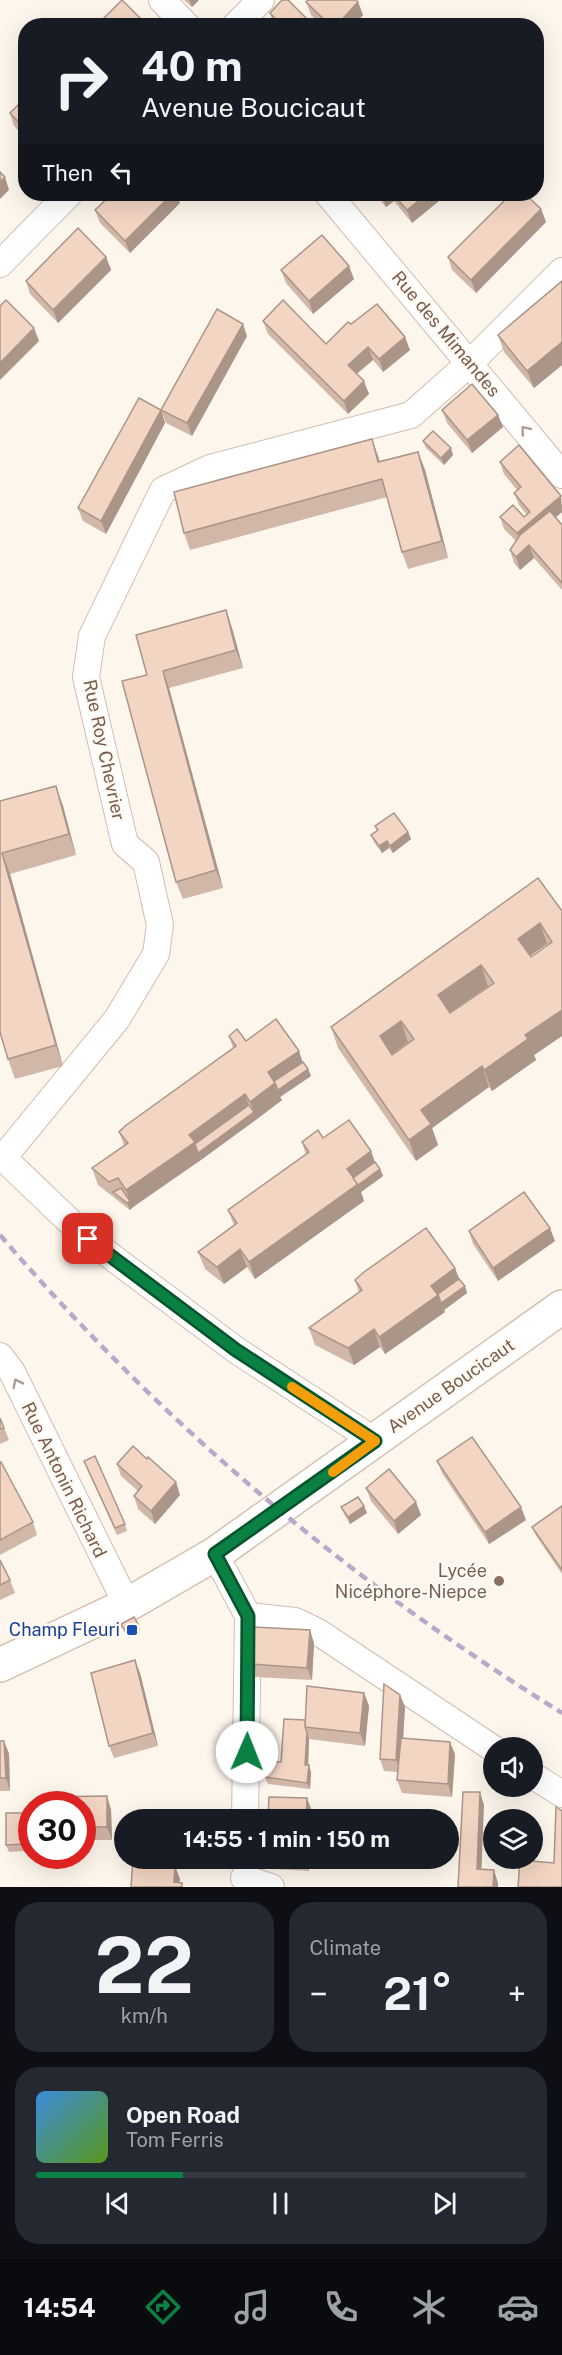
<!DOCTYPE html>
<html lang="en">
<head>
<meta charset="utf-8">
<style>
  body { margin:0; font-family:"Public Sans",sans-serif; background:#242831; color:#f1f3f6; height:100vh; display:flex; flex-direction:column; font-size:22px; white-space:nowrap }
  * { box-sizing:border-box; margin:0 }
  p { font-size:20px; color:#9ea1a6 }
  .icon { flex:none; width:33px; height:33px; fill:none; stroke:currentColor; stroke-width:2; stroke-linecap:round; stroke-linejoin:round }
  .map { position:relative; height:1887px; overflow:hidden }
  .drawer { display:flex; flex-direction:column; gap:15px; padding:15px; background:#0d0f14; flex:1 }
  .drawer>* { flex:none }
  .top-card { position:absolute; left:18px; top:18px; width:526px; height:183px; border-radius:24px; box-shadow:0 6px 24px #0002; background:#171b24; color:#f1f3f6; overflow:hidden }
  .controls { position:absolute; left:483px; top:1737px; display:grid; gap:12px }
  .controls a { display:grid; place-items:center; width:60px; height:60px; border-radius:50%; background:#171b24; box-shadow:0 6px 24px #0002; font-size:30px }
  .speed { position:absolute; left:18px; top:1791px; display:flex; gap:12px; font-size:30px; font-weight:700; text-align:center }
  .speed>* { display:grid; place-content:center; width:78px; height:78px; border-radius:50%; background:#171b24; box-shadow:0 6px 24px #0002; line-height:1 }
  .speed .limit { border:9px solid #d22; background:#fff; color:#111 }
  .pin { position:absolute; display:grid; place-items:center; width:51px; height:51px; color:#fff; margin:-26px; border-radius:12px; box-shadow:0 3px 9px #0006 }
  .me { position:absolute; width:66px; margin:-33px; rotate:1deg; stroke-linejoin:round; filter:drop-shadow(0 0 4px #0008) }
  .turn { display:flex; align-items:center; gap:21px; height:126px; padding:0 24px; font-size:27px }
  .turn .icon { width:78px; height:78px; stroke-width:2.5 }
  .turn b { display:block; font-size:42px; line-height:51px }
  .then { display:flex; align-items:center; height:57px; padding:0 24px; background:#0003; gap:12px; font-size:22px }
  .big { font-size:45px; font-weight:700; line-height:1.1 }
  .drawer .tile { flex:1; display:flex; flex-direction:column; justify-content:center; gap:9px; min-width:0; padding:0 21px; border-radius:24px; background:#242831 }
  .drawer .dial { align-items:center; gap:0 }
  .dial b { font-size:78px; line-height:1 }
  .song { display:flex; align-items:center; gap:18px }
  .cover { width:72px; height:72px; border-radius:9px; background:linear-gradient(135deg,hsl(210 70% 55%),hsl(90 70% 35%)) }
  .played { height:6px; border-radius:3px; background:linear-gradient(90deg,#0b8043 30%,#363941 30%) }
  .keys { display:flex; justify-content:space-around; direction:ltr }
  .heat { display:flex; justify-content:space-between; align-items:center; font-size:33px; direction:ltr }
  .drawer .tiles { flex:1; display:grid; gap:15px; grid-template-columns:1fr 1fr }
  .tile:last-child { grid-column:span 2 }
  .trip { position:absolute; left:114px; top:1809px; width:345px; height:60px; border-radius:30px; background:#171b24; box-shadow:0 6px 24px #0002; font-weight:700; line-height:60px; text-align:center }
  .tab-bar { display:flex; height:96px; justify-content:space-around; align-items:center; background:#090b0e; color:#9ea1a6 }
  .tab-bar .icon { width:42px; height:42px }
  .tab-bar .selected { color:#0b8043 }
  .tab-bar b { font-size:27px; color:#f1f3f6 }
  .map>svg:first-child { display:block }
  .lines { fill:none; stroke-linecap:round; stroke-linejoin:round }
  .street-casing { stroke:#d1beb0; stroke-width:28 }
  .secondary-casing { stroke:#d6c0b0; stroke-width:36 }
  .street { stroke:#fff; stroke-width:26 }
  .secondary { stroke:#fff; stroke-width:33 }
  .rail { stroke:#b9a8c9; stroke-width:4.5; stroke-dasharray:9 6; stroke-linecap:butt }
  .wall { fill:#d1b7a8; fill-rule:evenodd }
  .shaded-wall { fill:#aa9588 }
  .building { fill:#f3d5c3; stroke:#aa9588; stroke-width:1.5; fill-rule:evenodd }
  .oneway { stroke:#af9d94 }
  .route-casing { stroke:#07532c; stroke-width:15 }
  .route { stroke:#0b8043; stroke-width:10 }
  .slow { stroke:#f59e0b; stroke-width:10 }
  .education-dot { fill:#8d6e63; stroke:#fffaf3; stroke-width:2 }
  .transit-dot { fill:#1a4fb4; stroke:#fffaf3; stroke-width:2 }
  .labels { text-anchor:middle; stroke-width:5; stroke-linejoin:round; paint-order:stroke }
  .street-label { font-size:18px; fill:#7a5c4d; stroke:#fffaf3 }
  .education-label { font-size:18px; fill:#785e54; stroke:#fffaf3; text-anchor:end }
  .transit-label { font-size:18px; fill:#164399; stroke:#fffaf3; text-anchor:end }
</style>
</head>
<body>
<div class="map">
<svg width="562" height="1887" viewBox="0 0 562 1887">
  <rect width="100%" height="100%" fill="#fdf6ec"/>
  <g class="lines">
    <defs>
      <g id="street">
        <polyline points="162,0 187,26"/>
        <polyline points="235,26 261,0"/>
        <polyline points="328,194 562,475"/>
        <polyline points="0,264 69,194"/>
        <polyline points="0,1155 88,1239 236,1350 375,1441"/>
        <polyline points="2,1159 117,1019 156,954 160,925 146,862 125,844 86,677 92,636 163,490 210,468 411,415 471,362 562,271"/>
        <polyline points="0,1356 12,1372 127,1605"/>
        <polyline points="215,1554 248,1616 245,1820"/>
        <polyline points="248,1616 295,1621 318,1632 494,1749"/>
        <polyline points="532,1775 562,1794"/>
        <polyline points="244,1878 271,1887"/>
      </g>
      <polyline id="secondary" points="0,1665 127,1605 215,1554 562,1307"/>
    </defs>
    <use href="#street" class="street-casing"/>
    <use href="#secondary" class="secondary-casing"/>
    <use href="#street" class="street"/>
    <use href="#secondary" class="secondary"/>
    <path class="rail" d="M 0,1235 C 165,1427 347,1579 562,1713"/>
  </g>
  <g class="wall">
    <polygon points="184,0 199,0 192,7"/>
    <polygon points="306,2 358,2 363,15 353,26 322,26 311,15"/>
    <polygon points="270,13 314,26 274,26"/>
    <polygon points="26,97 26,138 14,126 10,113"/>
    <polygon points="375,194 444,194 445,196 412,223 394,201 386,207"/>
    <polygon points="180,203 130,253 100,223 95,210"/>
    <polygon points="541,209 546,222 476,293 452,270 448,257"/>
    <polygon points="106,257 111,270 58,323 30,294 26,281"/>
    <polygon points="281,270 354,279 313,314 286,283"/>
    <polygon points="562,281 562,365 534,388 504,352 498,335"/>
    <polygon points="263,321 326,344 351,324 410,350 383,372 373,360 357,374 369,394 348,414 268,334"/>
    <polygon points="247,336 192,436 166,423 161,410"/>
    <polygon points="161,410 165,423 106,534 83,521 78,508"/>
    <polygon points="442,410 498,415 503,427 472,453 447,423"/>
    <polygon points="372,439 380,462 418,452 425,470 448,558 408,569 402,552 387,497 190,550 184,533"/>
    <polygon points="423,441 453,455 444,465 426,448"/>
    <polygon points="500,462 561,496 562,512 555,518 562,525 562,590 534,558 520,570 514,563 510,550 516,541 504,529 500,517 524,517 527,515 519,505 514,493 517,490 504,474"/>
    <polygon points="226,610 232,628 243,668 169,688 223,888 183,899 176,882 147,675"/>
    <polygon points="0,801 63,806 76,855 10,874 63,1066 15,1079 8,1059"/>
    <polygon points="375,826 408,832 411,839 393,853 389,848 382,853 374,842 371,835 377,831"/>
    <path d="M 562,911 L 562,1036 L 534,1055 L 536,1060 L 492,1091 L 489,1087 L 432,1128 L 438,1145 L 416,1161 L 338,1048 L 331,1027 ZM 547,944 L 548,945 L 531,957 L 530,956 ZM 488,986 L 450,1013 L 450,1012 Z"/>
    <polygon points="229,1036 246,1041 303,1062 311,1076 280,1097 282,1100 257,1119 133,1207 130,1210 98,1185 92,1168 124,1145 119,1132 233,1048"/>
    <polygon points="323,1138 371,1151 375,1162 380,1169 383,1176 361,1192 364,1201 255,1279 247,1267 224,1284 205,1269 198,1252 234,1225 228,1210 306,1155 302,1142"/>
    <polygon points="469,1231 555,1241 498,1281 473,1244"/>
    <polygon points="459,1279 467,1293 444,1310 445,1312 385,1354 380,1347 354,1365 315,1345 309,1328 359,1292 355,1280"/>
    <polygon points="0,1418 9,1440 0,1444"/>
    <polygon points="84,1461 125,1524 127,1531 117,1535"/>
    <polygon points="437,1461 526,1520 489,1544 442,1473"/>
    <polygon points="0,1462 33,1522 37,1535 0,1555"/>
    <polygon points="117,1464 180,1495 155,1524 138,1509 134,1496 138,1491 121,1476"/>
    <polygon points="366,1488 421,1515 398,1534 371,1501"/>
    <polygon points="364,1506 367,1513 350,1524 344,1514 341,1507"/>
    <polygon points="562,1506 562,1574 535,1534 532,1527"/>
    <polygon points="0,1560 10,1580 15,1593 0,1600"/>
    <polygon points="121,1624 138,1624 140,1630 128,1638"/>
    <polygon points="314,1643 312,1680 255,1677 251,1664"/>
    <polygon points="140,1673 158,1746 114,1758 109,1746"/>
    <polygon points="364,1693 369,1706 365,1746 309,1739 308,1765 311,1772 310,1789 268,1784 265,1777 281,1762 305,1720"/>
    <polygon points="400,1695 405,1707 403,1738 455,1754 452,1797 402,1793 397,1780 398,1772 384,1771 380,1759"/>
    <polygon points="0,1741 4,1741 9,1754 10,1791 0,1791"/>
    <polygon points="264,1749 262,1767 250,1765 248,1758"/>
    <polygon points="82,1804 111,1809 112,1840 82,1840"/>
    <polygon points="22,1813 25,1819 26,1851 9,1852 6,1845"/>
    <polygon points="268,1858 309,1858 309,1871 271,1869"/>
  </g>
  <g class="shaded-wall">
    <polygon points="189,0 199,0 192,7"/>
    <polygon points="358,2 363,15 353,26 336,26"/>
    <polygon points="5,177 9,190 0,199 0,182"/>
    <polygon points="172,194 176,194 180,203 130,253 125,241"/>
    <polygon points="381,194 391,194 394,201 386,207"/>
    <polygon points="427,194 444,194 445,196 412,223 407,210"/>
    <polygon points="541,209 546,222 476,293 471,280"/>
    <polygon points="106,257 111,270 58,323 53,310"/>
    <polygon points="349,266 354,279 313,314 309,301"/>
    <polygon points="243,324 247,336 192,436 187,423"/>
    <polygon points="34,328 39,341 0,380 0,363"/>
    <polygon points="405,337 410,350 383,372 379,359"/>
    <polygon points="562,342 562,365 534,388 527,371"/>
    <polygon points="368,347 373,360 352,377 348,365"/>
    <polygon points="364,381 369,394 348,414 344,401"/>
    <polygon points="161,410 165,423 106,534 101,521"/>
    <polygon points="498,415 503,427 472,453 467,440"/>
    <polygon points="372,439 378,456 384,480 378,462"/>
    <polygon points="451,448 453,455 444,465 441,458"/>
    <polygon points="418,452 425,470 448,558 442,541"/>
    <polygon points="561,496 562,512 522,546 517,533"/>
    <polygon points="529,545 534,558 520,570 516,557"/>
    <polygon points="226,610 232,628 243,668 236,650"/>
    <polygon points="163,671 169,688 223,888 216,870"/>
    <polygon points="56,786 63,806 76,855 69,834"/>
    <polygon points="408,832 411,839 393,853 390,846"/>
    <polygon points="387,841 389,848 382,853 379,846"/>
    <polygon points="2,853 10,874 63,1066 56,1045"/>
    <polygon points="540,923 547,944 526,959 518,939"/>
    <polygon points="481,965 488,986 445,1016 438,995"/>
    <polygon points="562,1010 562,1036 534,1055 536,1060 492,1091 484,1070 525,1035"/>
    <polygon points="401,1021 408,1042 388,1057 380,1036"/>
    <polygon points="299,1051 305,1069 308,1069 311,1076 280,1097 282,1100 257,1119 201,1160 198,1153 254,1112 250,1102 268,1072"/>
    <polygon points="482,1066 489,1087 432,1128 438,1145 416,1161 409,1140 421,1110"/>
    <polygon points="245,1094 251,1112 198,1151 201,1160 133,1207 130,1210 127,1203 130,1201 126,1190 189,1135"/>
    <polygon points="371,1151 377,1169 351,1180 347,1169"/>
    <polygon points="380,1169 383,1176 361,1192 364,1201 255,1279 249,1262 358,1184"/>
    <polygon points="550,1228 555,1241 498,1281 493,1268"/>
    <polygon points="240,1249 247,1267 224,1284 217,1267"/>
    <polygon points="455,1268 462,1286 465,1286 467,1293 444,1310 445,1312 385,1354 379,1337 431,1286"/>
    <polygon points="374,1329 380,1347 354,1365 348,1348"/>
    <polygon points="176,1482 180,1495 155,1524 151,1511"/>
    <polygon points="416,1502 421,1515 398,1534 394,1521"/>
    <polygon points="364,1506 367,1513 350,1524 348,1517"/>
    <polygon points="521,1507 526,1520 489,1544 485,1532"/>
    <polygon points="310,1630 314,1643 312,1680 307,1668"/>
    <polygon points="135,1660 140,1673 158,1746 153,1733"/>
    <polygon points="364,1693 369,1706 365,1746 360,1733"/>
    <polygon points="400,1695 405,1707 401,1773 396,1760"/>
    <polygon points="307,1732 309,1739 308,1772 305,1765"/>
    <polygon points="4,1741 9,1754 10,1791 6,1778"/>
    <polygon points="261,1742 264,1749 262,1767 260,1760"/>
    <polygon points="450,1742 455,1754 452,1797 448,1784"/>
    <polygon points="309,1765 311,1772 310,1789 307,1783"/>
    <polygon points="480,1792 484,1805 481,1882 477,1869"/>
    <polygon points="107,1796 111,1809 112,1840 107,1827"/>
    <polygon points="307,1798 312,1811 311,1820 306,1820"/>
    <polygon points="22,1813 25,1819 26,1851 23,1844"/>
    <polygon points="304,1858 309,1858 309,1871"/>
    <polygon points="175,1866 180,1879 179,1887 174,1882"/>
    <polygon points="494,1870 498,1883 498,1887 493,1887"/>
  </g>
  <g class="building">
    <polygon points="122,0 148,26 96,26"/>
    <polygon points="282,0 288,0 314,26 282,26 270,13"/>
    <polygon points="308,0 356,0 358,2 336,26 331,26 306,2"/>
    <polygon points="26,97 26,130 10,113"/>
    <polygon points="0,172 5,177 0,182"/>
    <polygon points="112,194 172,194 125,241 95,210"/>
    <polygon points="393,194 427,194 407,210"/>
    <polygon points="511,194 525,194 541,209 471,280 448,257"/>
    <polygon points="78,228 106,257 53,310 26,281"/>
    <polygon points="322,235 349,266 309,301 281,270"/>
    <polygon points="562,281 562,342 527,371 498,335"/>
    <polygon points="6,300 34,328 0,363 0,306"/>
    <polygon points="283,300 326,344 348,322 351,324 377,304 405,337 379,359 368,347 348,365 364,381 344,401 263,321"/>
    <polygon points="217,309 243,324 187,423 161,410"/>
    <polygon points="472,384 498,415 467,440 442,410"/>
    <polygon points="139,398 161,410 101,521 78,508"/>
    <polygon points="433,431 451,448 441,458 423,441"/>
    <polygon points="372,439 378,462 418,452 442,541 402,552 382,479 184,533 174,492"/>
    <polygon points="519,445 561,496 517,533 500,517 513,505 524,517 530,512 514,493 521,487 500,462"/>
    <polygon points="550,511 562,525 562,583 529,545 516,557 510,550 520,535"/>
    <polygon points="226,610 236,650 163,671 216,870 176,882 122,681 147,675 136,635"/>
    <polygon points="56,786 69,834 2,853 56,1045 8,1059 0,1032 0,801"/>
    <polygon points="394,813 408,832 390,846 387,841 379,846 371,835 378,830 375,826"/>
    <path d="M 538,878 L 562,911 L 562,1010 L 525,1035 L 528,1039 L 484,1070 L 482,1066 L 421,1110 L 431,1124 L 409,1140 L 331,1027 ZM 540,923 L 552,942 L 531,957 L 518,939 ZM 481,965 L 494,983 L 450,1013 L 438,995 ZM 401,1021 L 414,1039 L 392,1055 L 380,1036 Z"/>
    <polygon points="276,1019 299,1051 268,1072 275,1083 250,1102 245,1094 189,1135 195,1142 126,1190 118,1178 109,1182 92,1168 128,1143 119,1132 125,1126 236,1046 229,1036 237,1029 246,1041"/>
    <polygon points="303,1062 308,1069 278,1090 274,1081"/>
    <polygon points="249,1105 254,1112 198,1153 195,1144"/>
    <polygon points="349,1120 371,1151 347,1169 358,1184 249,1262 240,1249 217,1267 198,1252 237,1223 228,1210 309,1152 302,1142 318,1130 323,1138"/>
    <polygon points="375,1162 380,1169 358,1185 353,1178"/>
    <polygon points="121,1188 130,1201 127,1203 113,1192"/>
    <polygon points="524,1192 550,1228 493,1268 469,1231"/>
    <polygon points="426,1228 455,1268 431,1286 438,1295 379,1337 374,1329 348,1348 309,1328 362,1290 355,1280 364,1272"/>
    <polygon points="459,1279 465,1286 441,1303 438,1294"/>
    <polygon points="0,1418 4,1428 0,1429"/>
    <polygon points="472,1437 521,1507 485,1532 437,1461"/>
    <polygon points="133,1446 147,1459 148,1457 176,1482 151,1511 134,1496 142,1486 117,1464"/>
    <polygon points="95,1456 125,1524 115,1528 84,1461"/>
    <polygon points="0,1462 1,1462 33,1522 0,1540"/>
    <polygon points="389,1469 416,1502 394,1521 366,1488"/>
    <polygon points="358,1497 364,1506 348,1517 341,1507"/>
    <polygon points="562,1506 562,1570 532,1527"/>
    <polygon points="0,1560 10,1580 0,1585"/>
    <polygon points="134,1617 138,1624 125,1631 121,1624"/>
    <polygon points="252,1627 310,1630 307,1668 251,1664"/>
    <polygon points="135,1660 153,1733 109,1746 91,1673"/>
    <polygon points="384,1684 400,1695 396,1760 380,1759"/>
    <polygon points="307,1686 364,1693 360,1733 305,1727"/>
    <polygon points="284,1719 305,1720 305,1727 307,1732 305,1765 309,1765 307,1783 265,1777 267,1761 281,1762"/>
    <polygon points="401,1738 450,1742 448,1784 397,1780"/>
    <polygon points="0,1741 4,1741 6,1778 0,1778"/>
    <polygon points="249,1742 261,1742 260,1760 248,1758"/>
    <polygon points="463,1792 480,1792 477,1869 494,1870 493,1887 458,1887"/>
    <polygon points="107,1796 107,1827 82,1827 82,1804 44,1804 44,1797"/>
    <polygon points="269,1797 307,1798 306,1820 268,1820"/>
    <polygon points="556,1807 562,1811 562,1887 518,1887 520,1860 554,1863"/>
    <polygon points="6,1813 22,1813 23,1844 6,1845"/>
    <polygon points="133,1858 152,1858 151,1864 175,1866 174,1882 182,1883 182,1887 131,1887"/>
  </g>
  <defs><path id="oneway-chevron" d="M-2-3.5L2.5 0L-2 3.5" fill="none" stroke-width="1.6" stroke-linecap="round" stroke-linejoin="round" transform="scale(1.5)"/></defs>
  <g class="oneway">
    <use href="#oneway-chevron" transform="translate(525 430) rotate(-129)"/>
    <use href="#oneway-chevron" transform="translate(17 1383) rotate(-116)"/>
  </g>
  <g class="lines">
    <defs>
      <polyline id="route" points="88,1239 236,1350 375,1441 215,1554 248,1616 247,1752"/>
    </defs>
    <use href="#route" class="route-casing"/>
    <use href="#route" class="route"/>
    <polyline class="slow" points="292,1387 375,1441 333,1472"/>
  </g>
  <circle class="education-dot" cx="499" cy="1581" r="6"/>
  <rect class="transit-dot" x="126" y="1624" width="12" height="12" rx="3"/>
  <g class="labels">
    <g class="street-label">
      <text transform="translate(446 334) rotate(50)" y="6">Rue des Mimandes</text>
      <text transform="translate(104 750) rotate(78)" y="6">Rue Roy Chevrier</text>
      <text transform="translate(451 1386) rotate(-35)" y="6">Avenue Boucicaut</text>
      <text transform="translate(64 1480) rotate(64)" y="6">Rue Antonin Richard</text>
    </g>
    <g class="education-label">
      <text x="487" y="1577">Lycée<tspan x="487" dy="21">Nicéphore-Niepce</tspan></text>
    </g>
    <g class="transit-label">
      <text x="120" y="1636">Champ Fleuri</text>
    </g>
  </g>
</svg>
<div class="controls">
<a><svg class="icon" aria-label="sound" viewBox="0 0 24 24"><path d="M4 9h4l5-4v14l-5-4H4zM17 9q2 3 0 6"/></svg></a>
<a><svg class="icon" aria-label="layers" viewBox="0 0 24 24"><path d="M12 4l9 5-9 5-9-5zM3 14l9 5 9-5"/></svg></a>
</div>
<div class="speed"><div class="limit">30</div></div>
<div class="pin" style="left:88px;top:1239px;background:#d93025"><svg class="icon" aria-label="arrive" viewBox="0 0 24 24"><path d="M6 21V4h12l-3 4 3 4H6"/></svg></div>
<svg class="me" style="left:247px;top:1752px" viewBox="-20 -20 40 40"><circle r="19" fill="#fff"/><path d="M0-13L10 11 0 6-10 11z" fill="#0b8043"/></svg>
<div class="trip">14:55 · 1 min · 150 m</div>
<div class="top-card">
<div class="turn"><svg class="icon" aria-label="right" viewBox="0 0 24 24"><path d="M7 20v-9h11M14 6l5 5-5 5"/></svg><div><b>40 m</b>Avenue Boucicaut</div></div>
<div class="then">Then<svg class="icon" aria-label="left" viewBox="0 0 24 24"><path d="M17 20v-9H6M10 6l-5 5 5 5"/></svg></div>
</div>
</div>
<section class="drawer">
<div class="tiles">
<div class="tile dial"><b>22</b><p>km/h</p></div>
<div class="tile"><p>Climate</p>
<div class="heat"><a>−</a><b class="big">21°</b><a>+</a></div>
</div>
<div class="tile">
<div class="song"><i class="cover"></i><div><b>Open Road</b><p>Tom Ferris</p></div></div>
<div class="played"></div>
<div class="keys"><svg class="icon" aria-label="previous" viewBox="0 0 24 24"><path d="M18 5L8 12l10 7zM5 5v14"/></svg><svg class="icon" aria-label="pause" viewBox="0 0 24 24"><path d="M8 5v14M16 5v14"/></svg><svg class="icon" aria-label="next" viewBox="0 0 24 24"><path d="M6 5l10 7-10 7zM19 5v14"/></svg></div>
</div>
</div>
</section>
<nav class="tab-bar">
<b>14:54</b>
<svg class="icon selected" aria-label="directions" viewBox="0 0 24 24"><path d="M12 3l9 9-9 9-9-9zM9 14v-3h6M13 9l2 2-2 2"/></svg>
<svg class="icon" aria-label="music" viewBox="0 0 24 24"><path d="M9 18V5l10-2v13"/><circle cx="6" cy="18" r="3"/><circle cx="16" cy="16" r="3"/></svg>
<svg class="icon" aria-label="phone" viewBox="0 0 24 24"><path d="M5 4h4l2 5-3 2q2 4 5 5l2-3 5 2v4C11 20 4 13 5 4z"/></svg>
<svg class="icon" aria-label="climate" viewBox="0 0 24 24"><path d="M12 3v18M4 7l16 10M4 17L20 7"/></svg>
<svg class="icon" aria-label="car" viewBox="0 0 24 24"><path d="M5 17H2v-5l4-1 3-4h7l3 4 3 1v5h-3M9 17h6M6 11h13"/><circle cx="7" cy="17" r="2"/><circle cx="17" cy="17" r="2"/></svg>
</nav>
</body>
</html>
